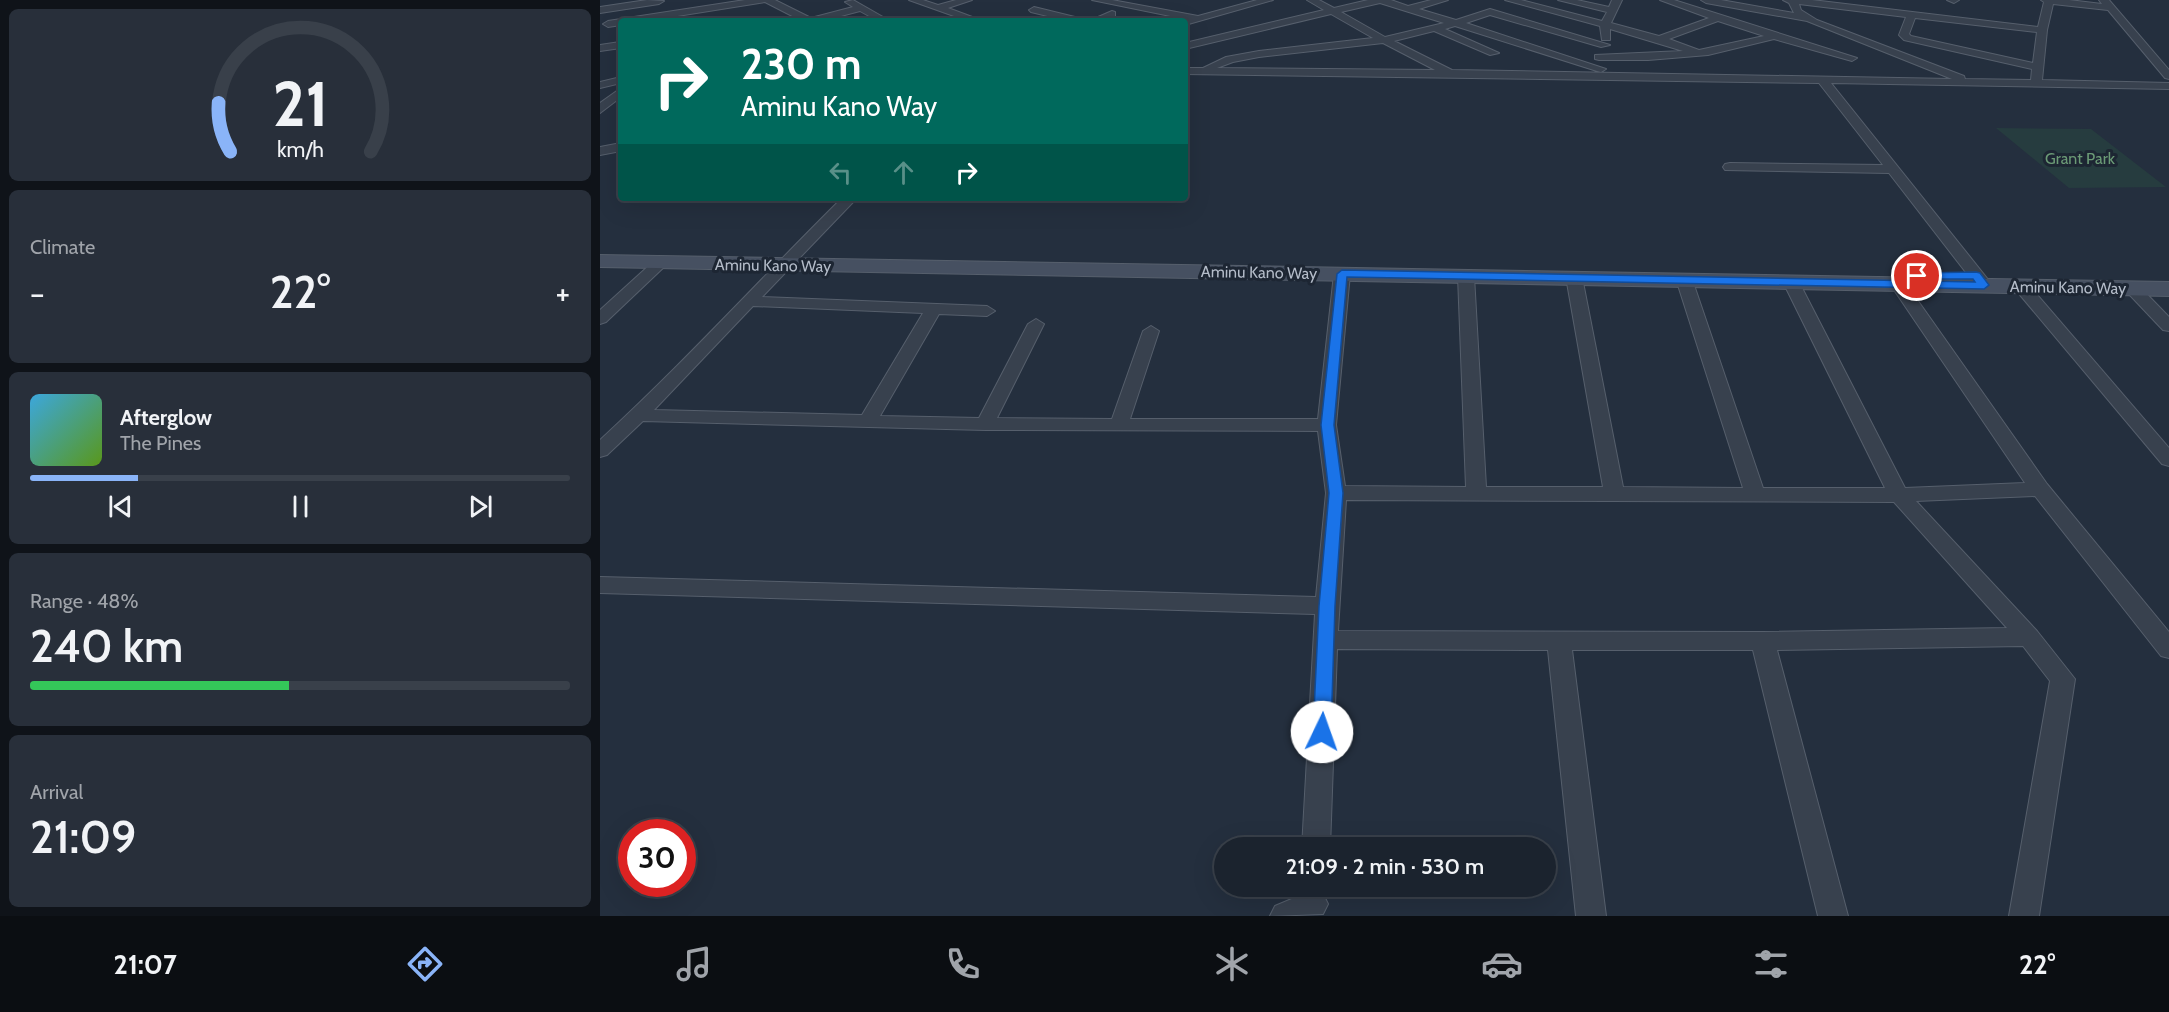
<!DOCTYPE html>
<html lang="en">
<head>
<meta charset="utf-8">
<style>
  body { margin:0; font-family:Cabin,sans-serif; background:#282f3a; color:#f1f3f6; height:100vh; display:flex; flex-direction:column; font-size:22px; white-space:nowrap }
  * { box-sizing:border-box; margin:0 }
  p { font-size:20px; color:#a0a4aa }
  .icon { flex:none; width:33px; height:33px; fill:none; stroke:currentColor; stroke-width:2; stroke-linecap:round; stroke-linejoin:round }
  .map { position:relative; flex:1; overflow:hidden }
  .details { display:flex; flex-direction:column; gap:9px; padding:9px; background:#0f1319; width:600px }
  .details>* { flex:none }
  .guide { position:absolute; left:18px; top:18px; width:570px; height:183px; border-radius:6px; box-shadow:0 6px 24px #0002,0 0 0 2px #39404a; background:#00695c; color:#fff; overflow:hidden }
  .speed { position:absolute; left:18px; top:819px; display:flex; gap:12px; font-size:30px; font-weight:700; text-align:center }
  .speed>* { display:grid; place-content:center; width:78px; height:78px; border-radius:50%; background:#1b232e; box-shadow:0 6px 24px #0002,0 0 0 2px #39404a; line-height:1 }
  .speed .limit { border:9px solid #d22; background:#fff; color:#111 }
  .pin { position:absolute; display:grid; place-items:center; width:51px; height:51px; color:#fff; margin:-26px; border:3px solid #fff; border-radius:50%; box-shadow:0 2px 6px #0007 }
  .me { position:absolute; width:66px; margin:-33px; rotate:3deg; stroke-linejoin:round; filter:drop-shadow(0 0 4px #0008) }
  .turn { display:flex; align-items:center; gap:21px; height:126px; padding:0 24px; font-size:27px }
  .turn .icon { width:78px; height:78px; stroke-width:2.5 }
  .turn b { display:block; font-size:42px; line-height:51px }
  .lanes { display:flex; align-items:center; height:57px; padding:0 24px; background:#0003; justify-content:center; gap:30px; direction:ltr }
  .lanes .off { opacity:.35 }
  .big { font-size:45px; font-weight:600; line-height:1.1 }
  .details .widget { flex:1; display:flex; flex-direction:column; justify-content:center; gap:9px; min-width:0; padding:0 21px; border-radius:9px; background:#282f3a }
  .details .dial { align-items:center; gap:0 }
  .dial svg { height:156px; overflow:visible; fill:none; stroke:#39404a; stroke-width:7; stroke-linecap:round; text-anchor:middle }
  .dial text { fill:#f1f3f6; stroke:none }
  .song { display:flex; align-items:center; gap:18px }
  .cover { width:72px; height:72px; border-radius:9px; background:linear-gradient(135deg,hsl(200 70% 55%),hsl(90 70% 35%)) }
  .played { height:6px; border-radius:3px; background:linear-gradient(90deg,#8ab4f8 20%,#39404a 20%) }
  .keys { display:flex; justify-content:space-around; direction:ltr }
  .heat { display:flex; justify-content:space-between; align-items:center; font-size:33px; direction:ltr }
  .charge { height:9px; border-radius:4px; background:linear-gradient(90deg,#34c759 48%,#39404a 0) }
  .trip { position:absolute; left:614px; top:837px; width:342px; height:60px; border-radius:30px; background:#1b232e; box-shadow:0 6px 24px #0002,0 0 0 2px #39404a; font-weight:600; line-height:60px; text-align:center }
  .tabs { display:flex; height:96px; justify-content:space-around; align-items:center; background:#0b0e12; color:#a0a4aa }
  .tabs .icon { width:42px; height:42px }
  .tabs .selected { color:#8ab4f8 }
  .tabs b { font-size:27px; color:#f1f3f6 }
  main { display:flex; flex:1; min-height:0 }
  .map>svg:first-child { display:block }
  .green { fill:#263c3f }
  .lines { fill:none; stroke-linecap:round; stroke-linejoin:round }
  .minor-casing { stroke:#565f6c; stroke-width:2 }
  .secondary-casing { stroke:#565f6c; stroke-width:2 }
  .minor { fill:#38414e; fill-rule:evenodd }
  .secondary { fill:#465061; fill-rule:evenodd }
  .route { fill:#1a73e8; stroke:#114b97; stroke-width:1.5 }
  .labels { text-anchor:middle; stroke-width:6; stroke-linejoin:round; paint-order:stroke }
  .far-park-label { font-size:16px; fill:#6b9a76; stroke:#1d2633 }
  .far-street-label { font-size:16px; fill:#b4bcc9; stroke:#1d2633 }
</style>
</head>
<body>
<main>
<section class="details">
<div class="widget dial"><svg viewBox="0 0 100 80">
<path d="M14 69A42 42 0 1 1 86 69"/>
<path d="M14 69A42 42 0 0 1 8 44" stroke="#8ab4f8"/>
<text x="50" y="56" font-size="32" font-weight="700">21</text>
<text x="50" y="72" font-size="11">km/h</text>
</svg></div>
<div class="widget"><p>Climate</p>
<div class="heat"><a>−</a><b class="big">22°</b><a>+</a></div>
</div>
<div class="widget">
<div class="song"><i class="cover"></i><div><b>Afterglow</b><p>The Pines</p></div></div>
<div class="played"></div>
<div class="keys"><svg class="icon" aria-label="previous" viewBox="0 0 24 24"><path d="M18 5L8 12l10 7zM5 5v14"/></svg><svg class="icon" aria-label="pause" viewBox="0 0 24 24"><path d="M8 5v14M16 5v14"/></svg><svg class="icon" aria-label="next" viewBox="0 0 24 24"><path d="M6 5l10 7-10 7zM19 5v14"/></svg></div>
</div>
<div class="widget"><p>Range · 48%</p><b class="big">240 km</b><div class="charge"></div></div>
<div class="widget"><p>Arrival</p><b class="big">21:09</b></div>
</section>
<div class="map">
<svg width="1569" height="916" viewBox="0 0 1569 916">
  <rect width="100%" height="100%" fill="#242f3e"/>
  <polygon class="green" points="1396,128 1491,129 1566,187 1469,188"/>
  <g class="lines">
    <defs>
      <g id="minor">
        <polygon points="47,0 64,1 59,4 0,13 0,7"/>
        <polygon points="145,0 175,0 211,18 253,7 245,2 253,0 290,21 278,21 260,11 222,21 202,21 165,2 46,21 21,21 21,25 8,27 3,24 8,21"/>
        <polygon points="309,0 323,0 338,5 356,0 372,0 348,8 383,21 368,21"/>
        <polygon points="492,0 512,0 598,16 657,0 673,0 585,25 585,21 581,21 585,19"/>
        <path d="M 707,0 L 719,0 L 734,8 L 768,0 L 791,0 L 808,6 L 831,0 L 848,0 L 819,9 L 856,20 L 890,9 L 1010,45 L 1001,47 L 890,15 L 866,23 L 1006,69 L 1001,72 L 997,71 L 855,26 L 845,29 L 899,53 L 890,55 L 834,31 L 794,41 L 852,70 L 1352,79 L 1207,21 L 1106,3 L 1101,0 L 1121,0 L 1194,13 L 1189,3 L 1183,0 L 1212,0 L 1438,27 L 1444,2 L 1441,0 L 1469,0 L 1502,4 L 1499,0 L 1509,0 L 1569,70 L 1569,79 L 1565,78 L 1508,10 L 1453,4 L 1447,30 L 1442,80 L 1569,83 L 1569,89 L 1231,83 L 1390,282 L 1392,285 L 1384,290 L 1378,288 L 1289,173 L 1125,170 L 1123,167 L 1125,164 L 1130,163 L 1283,165 L 1219,83 L 585,74 L 585,68 L 603,68 L 626,57 L 659,51 L 773,38 L 731,14 L 585,49 L 585,43 L 724,10 ZM 780,3 L 844,23 L 785,37 L 741,12 ZM 1199,4 L 1306,17 L 1299,35 L 1304,40 L 1432,69 L 1431,80 L 1365,79 L 1364,76 L 1217,20 L 1201,10 ZM 1315,18 L 1437,32 L 1433,63 L 1311,36 L 1309,34 ZM 783,43 L 835,70 L 617,68 L 633,62 L 659,57 Z"/>
        <path d="M 905,0 L 921,0 L 1002,21 L 1007,12 L 958,0 L 977,0 L 1009,7 L 1012,0 L 1022,0 L 1011,23 L 1059,36 L 1109,18 L 1060,0 L 1074,0 L 1257,58 L 1252,61 L 1174,39 L 1108,55 L 1048,60 L 999,60 L 995,59 L 995,55 L 1083,51 L 1010,29 L 1010,40 L 1002,40 L 1000,26 ZM 1118,21 L 1164,36 L 1099,50 L 1069,39 Z"/>
        <polygon points="1347,0 1359,0 1354,3"/>
        <polygon points="434,7 483,19 485,21 468,21 431,12 429,10"/>
        <polygon points="512,11 515,12 515,16 503,21 489,21"/>
        <polygon points="20,42 21,48 0,51 0,45"/>
        <polygon points="21,77 21,83 0,88 0,82"/>
        <polygon points="21,88 21,97 0,113 0,103"/>
        <polygon points="21,143 21,151 0,155 0,147"/>
        <path d="M 242,198 L 257,198 L 162,297 L 387,306 L 395,311 L 387,316 L 339,314 L 280,416 L 379,418 L 428,324 L 436,319 L 444,324 L 397,418 L 512,419 L 543,331 L 551,326 L 559,331 L 530,419 L 718,419 L 734,274 L 742,269 L 747,271 L 750,274 L 736,425 L 745,486 L 866,487 L 858,276 L 866,271 L 874,276 L 886,487 L 1003,487 L 966,277 L 974,272 L 982,277 L 1023,487 L 1143,488 L 1076,279 L 1084,274 L 1092,279 L 1163,488 L 1285,488 L 1183,282 L 1191,277 L 1199,282 L 1305,488 L 1425,483 L 1290,284 L 1292,281 L 1304,281 L 1447,484 L 1569,632 L 1569,658 L 1561,656 L 1435,496 L 1316,501 L 1437,631 L 1475,679 L 1439,916 L 1409,916 L 1450,681 L 1423,646 L 1177,650 L 1248,916 L 1218,916 L 1153,650 L 972,650 L 1006,916 L 976,916 L 948,650 L 737,649 L 730,848 L 702,848 L 715,614 L 0,593 L 0,577 L 716,597 L 726,493 L 718,431 L 385,430 L 43,421 L 7,455 L 0,457 L 0,440 C 85,362 160,279 242,198 ZM 153,306 L 323,313 L 262,415 L 54,410 ZM 746,500 L 1294,502 L 1407,628 L 1163,632 L 738,631 Z"/>
        <polygon points="59,259 67,264 64,267 6,322 0,324 0,310 54,261"/>
        <polygon points="1421,281 1427,283 1569,448 1569,466 1562,464 1415,289 1413,286 1415,283"/>
        <polygon points="1532,283 1538,285 1569,317 1569,331 1563,330 1526,291 1524,288"/>
        <polygon points="713,890 723,894 728,904 723,914 670,916 675,906"/>
      </g>
      <polygon id="secondary" points="0,255 1569,282 1569,296 0,267"/>
    </defs>
    <use href="#minor" class="minor-casing"/>
    <use href="#secondary" class="secondary-casing"/>
    <use href="#minor" class="minor"/>
    <use href="#secondary" class="secondary"/>
  </g>
  <polygon class="route" points="742,270 1375,282 1373,279 1317,279 1312,276 1317,273 1376,272 1380,273 1389,285 1384,289 747,277 734,425 743,493 735,606 731,732 728,737 722,740 716,737 713,732 719,606 729,493 721,425 737,274"/>
  <g class="labels">
    <g class="far-park-label">
      <text x="1480" y="164">Grant Park</text>
    </g>
    <g class="far-street-label">
      <text transform="translate(173 265) rotate(1)" y="6">Aminu Kano Way</text>
      <text transform="translate(659 272) rotate(1)" y="6">Aminu Kano Way</text>
      <text transform="translate(1468 287) rotate(1)" y="6">Aminu Kano Way</text>
    </g>
  </g>
</svg>
<div class="speed"><div class="limit">30</div></div>
<div class="pin" style="left:1317px;top:276px;background:#d93025"><svg class="icon" aria-label="arrive" viewBox="0 0 24 24"><path d="M6 21V4h12l-3 4 3 4H6"/></svg></div>
<svg class="me" style="left:722px;top:732px" viewBox="-20 -20 40 40"><circle r="19" fill="#fff"/><path d="M0-13L10 11 0 6-10 11z" fill="#1a73e8"/></svg>
<div class="trip">21:09 · 2 min · 530 m</div>
<div class="guide">
<div class="turn"><svg class="icon" aria-label="right" viewBox="0 0 24 24"><path d="M7 20v-9h11M14 6l5 5-5 5"/></svg><div><b>230 m</b>Aminu Kano Way</div></div>
<div class="lanes"><svg class="icon off" aria-label="left" viewBox="0 0 24 24"><path d="M17 20v-9H6M10 6l-5 5 5 5"/></svg><svg class="icon off" aria-label="ahead" viewBox="0 0 24 24"><path d="M12 20V5M6 11l6-6 6 6"/></svg><svg class="icon" aria-label="right" viewBox="0 0 24 24"><path d="M7 20v-9h11M14 6l5 5-5 5"/></svg></div>
</div>
</div>
</main>
<nav class="tabs">
<b>21:07</b>
<svg class="icon selected" aria-label="directions" viewBox="0 0 24 24"><path d="M12 3l9 9-9 9-9-9zM9 14v-3h6M13 9l2 2-2 2"/></svg>
<svg class="icon" aria-label="music" viewBox="0 0 24 24"><path d="M9 18V5l10-2v13"/><circle cx="6" cy="18" r="3"/><circle cx="16" cy="16" r="3"/></svg>
<svg class="icon" aria-label="phone" viewBox="0 0 24 24"><path d="M5 4h4l2 5-3 2q2 4 5 5l2-3 5 2v4C11 20 4 13 5 4z"/></svg>
<svg class="icon" aria-label="climate" viewBox="0 0 24 24"><path d="M12 3v18M4 7l16 10M4 17L20 7"/></svg>
<svg class="icon" aria-label="car" viewBox="0 0 24 24"><path d="M5 17H2v-5l4-1 3-4h7l3 4 3 1v5h-3M9 17h6M6 11h13"/><circle cx="7" cy="17" r="2"/><circle cx="17" cy="17" r="2"/></svg>
<svg class="icon" aria-label="filters" viewBox="0 0 24 24"><path d="M4 7h16M4 17h16"/><circle cx="9" cy="7" r="2"/><circle cx="15" cy="17" r="2"/></svg>
<b>22°</b>
</nav>
</body>
</html>
